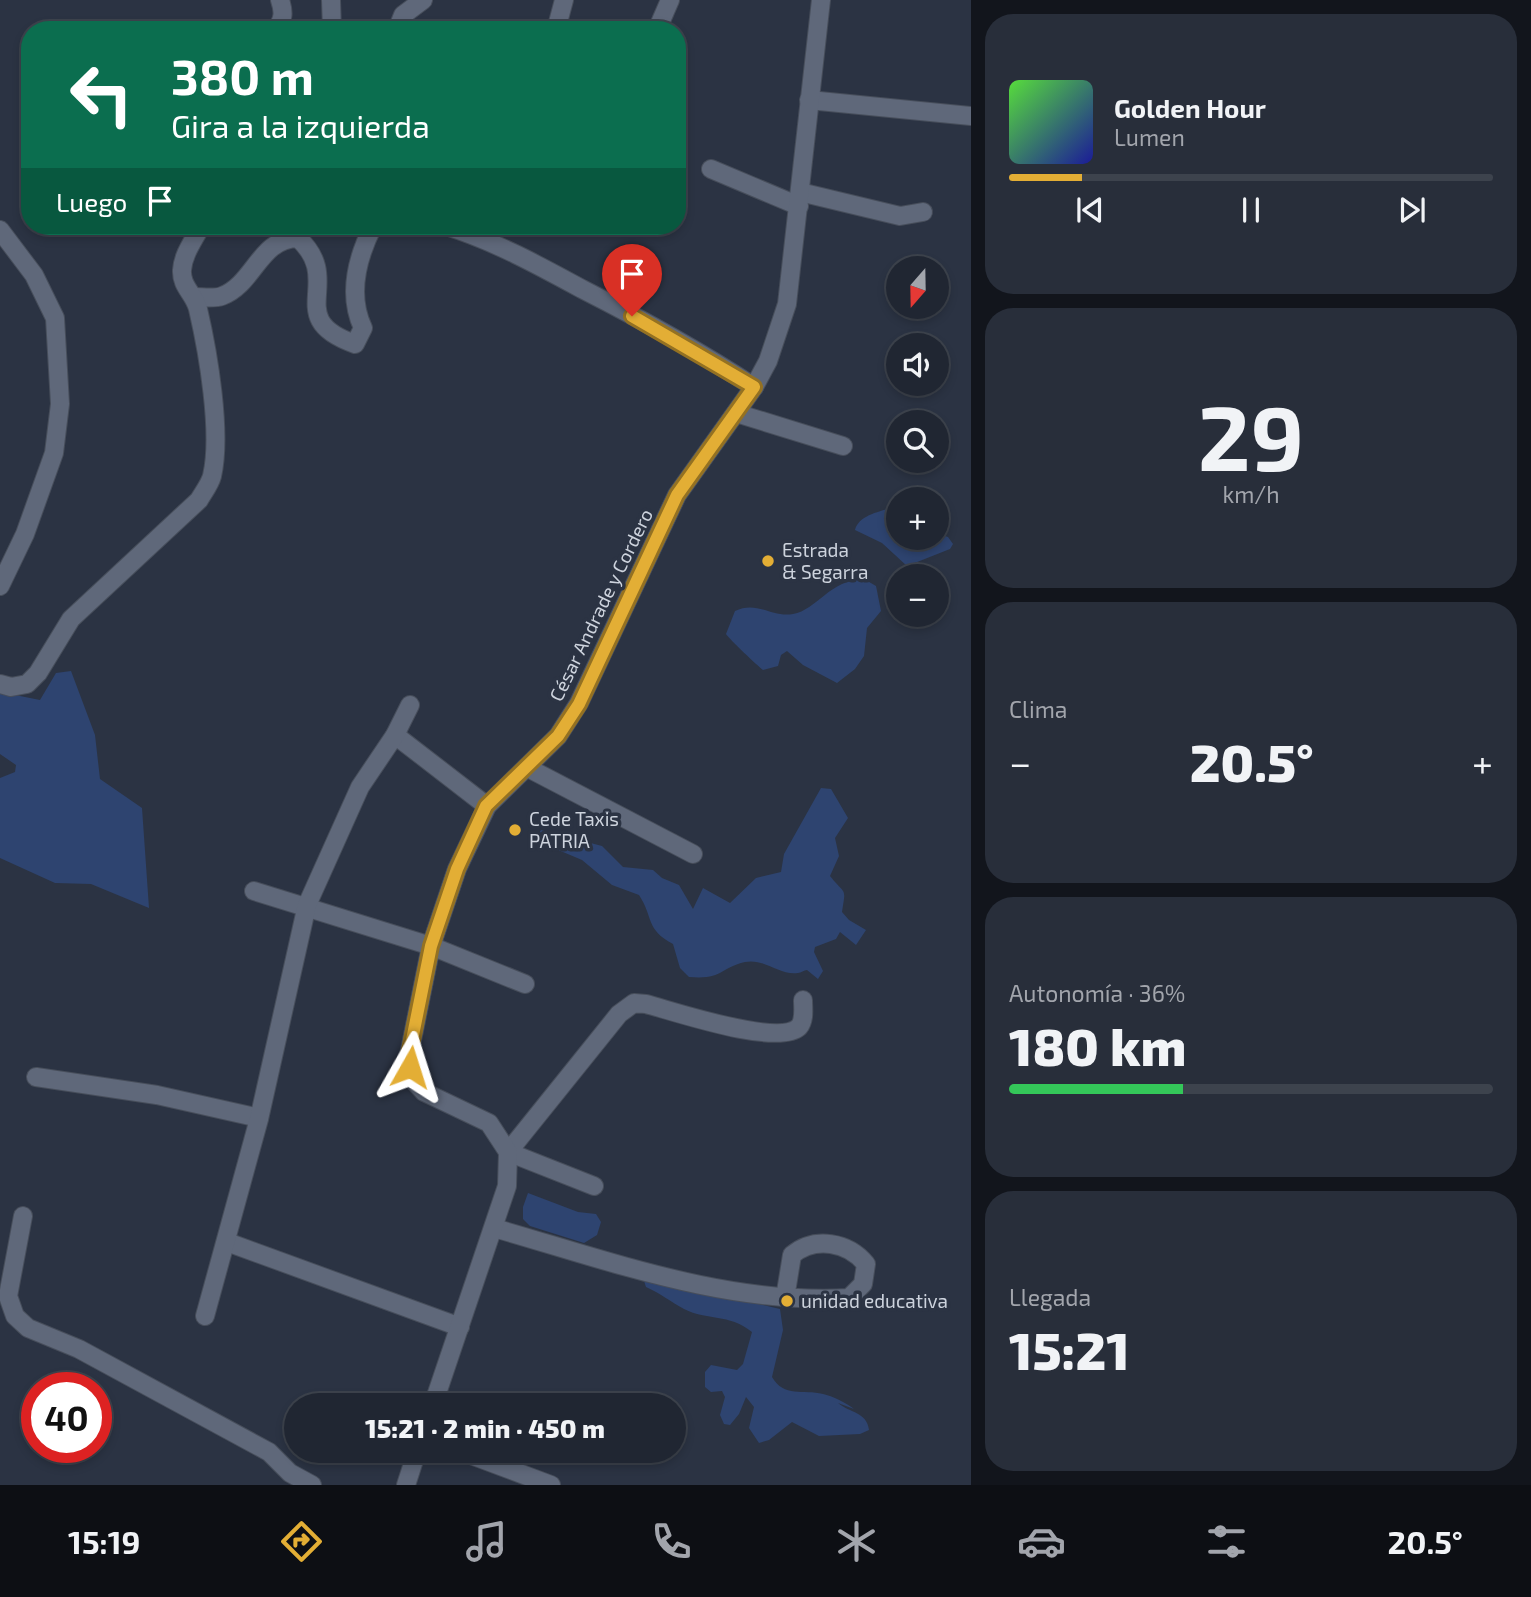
<!DOCTYPE html>
<html lang="es">
<head>
<meta charset="utf-8">
<style>
  body { margin:0; font-family:"Exo 2",sans-serif; background:#282e3a; color:#f1f3f6; height:100vh; display:flex; flex-direction:column; font-size:26px; white-space:nowrap }
  * { box-sizing:border-box; margin:0 }
  p { font-size:23px; color:#a2a5ac }
  .icon { flex:none; width:38px; height:38px; fill:none; stroke:currentColor; stroke-width:2; stroke-linecap:round; stroke-linejoin:round }
  .map { position:relative; flex:1; overflow:hidden }
  .drawer { display:flex; flex-direction:column; gap:14px; padding:14px; background:#12151c; width:560px }
  .drawer>* { flex:none }
  .hud { position:absolute; left:21px; top:21px; width:665px; height:214px; border-radius:28px; box-shadow:0 4px 10px #0003,0 0 0 2px #3d434d; background:#0b6e4f; color:#fff; overflow:hidden }
  .needle { width:46px; rotate:200deg }
  .buttons { position:absolute; left:886px; top:256px; display:grid; gap:14px }
  .buttons a { display:grid; place-items:center; width:63px; height:63px; border-radius:50%; background:#202632; box-shadow:0 4px 10px #0003,0 0 0 2px #3d434d; font-size:35px }
  .speed { position:absolute; left:21px; top:1372px; display:flex; gap:14px; font-size:35px; font-weight:700; text-align:center }
  .speed>* { display:grid; place-content:center; width:91px; height:91px; border-radius:50%; background:#202632; box-shadow:0 4px 10px #0003,0 0 0 2px #3d434d; line-height:1 }
  .speed .limit { border:10px solid #d22; background:#fff; color:#111 }
  .pin { position:absolute; display:grid; place-items:center; width:60px; height:60px; color:#fff; margin:-72px -30px; border-radius:50% 50% 50% 0; rotate:-45deg; box-shadow:0 0 7px #0007 }
  .pin .icon { rotate:45deg }
  .me { position:absolute; width:77px; margin:-38px; rotate:6deg; stroke-linejoin:round; filter:drop-shadow(0 0 5px #0008) }
  .turn { display:flex; align-items:center; gap:24px; height:147px; padding:0 35px; font-size:32px }
  .turn .icon { width:91px; height:91px; stroke-width:2.5 }
  .turn b { display:block; font-size:49px; line-height:60px }
  .then { display:flex; align-items:center; height:66px; padding:0 35px; background:#0003; gap:14px; font-size:26px }
  .big { font-size:52px; font-weight:800; line-height:1.1 }
  .drawer .card { flex:1; display:flex; flex-direction:column; justify-content:center; gap:10px; min-width:0; padding:0 24px; border-radius:28px; background:#282e3a }
  .drawer .dial { align-items:center; gap:0 }
  .dial b { font-size:91px; line-height:1 }
  .song { display:flex; align-items:center; gap:21px }
  .cover { width:84px; height:84px; border-radius:10px; background:linear-gradient(135deg,hsl(110 70% 55%),hsl(240 70% 35%)) }
  .played { height:7px; border-radius:4px; background:linear-gradient(90deg,#e3ae35 15%,#3d434d 15%) }
  .keys { display:flex; justify-content:space-around; direction:ltr }
  .heat { display:flex; justify-content:space-between; align-items:center; font-size:38px; direction:ltr }
  .charge { height:10px; border-radius:5px; background:linear-gradient(90deg,#34c759 36%,#3d434d 0) }
  .trip { position:absolute; left:284px; top:1393px; width:402px; height:70px; border-radius:35px; background:#202632; box-shadow:0 4px 10px #0003,0 0 0 2px #3d434d; font-weight:800; line-height:70px; text-align:center }
  .dock { display:flex; height:112px; justify-content:space-around; align-items:center; background:#0d0f14; color:#a2a5ac }
  .dock .icon { width:49px; height:49px }
  .dock .selected { color:#e3ae35 }
  .dock b { font-size:32px; color:#f1f3f6 }
  main { display:flex; flex:1; min-height:0 }
  .map>svg:first-child { display:block }
  .green { fill:#2e4470 }
  .lines { fill:none; stroke-linecap:round; stroke-linejoin:round }
  .minor-casing { stroke:#474e5b; stroke-width:20 }
  .minor { stroke:#5f687a; stroke-width:18 }
  .route-casing { stroke:#947122; stroke-width:18 }
  .route { stroke:#e3ae35; stroke-width:12 }
  .poi-dot { fill:#e3ae35; stroke:#2b3343; stroke-width:2.5 }
  .labels { text-anchor:middle; stroke-width:7; stroke-linejoin:round; paint-order:stroke }
  .poi-label { font-size:19px; fill:#cdd3dd; stroke:#2b3343; text-anchor:start }
  .street-label { font-size:19px; fill:#cdd3dd; stroke:#2b3343 }
</style>
</head>
<body>
<main>
<div class="map">
<svg width="971" height="1485" viewBox="0 0 971 1485">
  <rect width="100%" height="100%" fill="#2b3343"/>
  <g class="green">
    <path d="M 898,506 L 898,537 L 936,537 L 936,533 L 948,537 L 953,544 L 950,549 L 907,566 L 882,543 L 855,530 C 859,514 883,511 898,506 Z"/>
    <path d="M 864,579 L 876,586 L 881,611 L 867,628 L 864,656 L 855,669 L 837,683 L 803,665 L 787,651 L 781,655 L 778,666 L 763,670 C 758,666 729,639 726,634 L 735,611 C 757,600 772,618 793,614 C 817,610 829,580 864,579 Z"/>
    <polygon points="71,671 95,735 100,779 142,808 149,908 91,884 55,883 0,858 0,778 15,772 16,765 0,754 0,692 40,700 56,673"/>
    <path d="M 821,788 L 831,789 L 848,818 L 835,838 L 839,856 L 830,876 C 846,896 846,886 842,912 L 849,920 L 866,930 L 856,945 L 840,932 L 836,939 L 815,947 L 814,952 L 823,971 L 818,979 L 807,970 C 804,970 801,973 798,973 C 780,976 765,958 745,962 C 719,968 723,980 689,977 L 680,968 L 673,944 C 645,929 654,918 639,895 L 612,885 L 582,860 L 544,844 L 538,835 L 541,830 L 602,846 L 623,867 L 653,870 L 662,878 L 679,885 L 693,909 L 703,888 L 730,903 L 756,878 L 781,872 L 784,854 Z"/>
    <polygon points="528,1193 578,1212 596,1214 601,1222 597,1235 584,1243 530,1226 523,1219 523,1207"/>
    <path d="M 650,1279 L 780,1309 L 783,1330 L 772,1377 C 784,1398 803,1389 823,1394 C 832,1396 847,1403 854,1409 L 838,1403 C 850,1413 867,1412 869,1430 L 860,1434 L 819,1436 L 792,1422 L 769,1440 L 759,1443 L 749,1428 L 754,1407 L 746,1397 L 739,1414 L 730,1425 L 724,1424 L 720,1415 L 725,1397 L 722,1391 L 711,1392 L 705,1387 L 705,1372 L 711,1365 L 737,1370 L 743,1364 L 752,1332 C 728,1313 708,1321 684,1309 C 671,1302 660,1293 646,1287 L 644,1281 Z"/>
  </g>
  <g class="lines">
    <defs>
      <g id="minor">
        <polyline points="331,0 332,30"/>
        <path d="M 275,30 C 284,20 284,12 280,0"/>
        <polyline points="397,30 403,15 423,0"/>
        <polyline points="556,30 564,0"/>
        <polyline points="657,30 670,0"/>
        <polyline points="809,100 971,116"/>
        <polyline points="711,169 799,206"/>
        <polyline points="800,192 900,216 923,212"/>
        <path d="M 446,226 C 494,241 538,265 582,289 C 641,319 699,351 754,387"/>
        <polyline points="0,230 34,275 55,318 60,404 54,453 25,534 0,586"/>
        <path d="M 194,297 C 203,297 214,299 222,296 C 255,283 259,239 298,238 C 346,282 281,318 355,344 L 363,328 C 347,294 357,258 373,226"/>
        <polyline points="736,413 843,446"/>
        <path d="M 0,684 L 11,687 L 27,684 L 38,673 L 71,619 L 199,500 C 203,493 210,484 212,476 C 222,433 208,352 198,309 C 194,293 181,287 182,270 C 183,254 194,240 201,226"/>
        <polyline points="395,735 487,806"/>
        <polyline points="528,768 693,854"/>
        <polyline points="254,891 431,946 525,984"/>
        <polyline points="36,1077 157,1095 259,1118"/>
        <path d="M 594,1186 L 508,1152 L 619,1014 L 634,1003 L 646,1004 C 673,1011 778,1047 799,1027 C 805,1020 803,1008 803,1000"/>
        <polyline points="23,1216 8,1296 15,1316 28,1328 79,1349 269,1452 290,1473 312,1485"/>
        <path d="M 494,1228 C 610,1261 727,1305 849,1298 L 863,1284 L 866,1264 C 848,1242 815,1236 792,1255 L 785,1298"/>
        <polyline points="227,1242 460,1327"/>
        <polyline points="205,1316 259,1119 307,905 360,787 395,735 410,705"/>
        <polyline points="433,1405 507,1186 508,1152 489,1123 424,1092 414,1081 409,1055 431,946 457,869 487,806 558,736 579,703 677,495 754,387 768,361 787,304 821,0"/>
        <polyline points="460,1451 551,1485"/>
        <polyline points="406,1485 417,1451"/>
      </g>
    </defs>
    <use href="#minor" class="minor-casing"/>
    <use href="#minor" class="minor"/>
  </g>
  <g class="lines">
    <defs>
      <polyline id="route" points="410,1067 409,1055 431,946 457,869 486,806 558,736 579,704 677,495 754,387 632,316"/>
    </defs>
    <use href="#route" class="route-casing"/>
    <use href="#route" class="route"/>
  </g>
  <g class="poi-dot">
    <circle cx="768" cy="561" r="7"/>
    <circle cx="515" cy="830" r="7"/>
    <circle cx="787" cy="1301" r="7"/>
  </g>
  <g class="labels">
    <g class="poi-label">
      <text x="782" y="557">Estrada<tspan x="782" dy="22">&amp; Segarra</tspan></text>
      <text x="529" y="826">Cede Taxis<tspan x="529" dy="22">PATRIA</tspan></text>
      <text x="801" y="1308">unidad educativa</text>
    </g>
    <g class="street-label">
      <text transform="translate(601 605) rotate(-64)" y="7">César Andrade y Cordero</text>
    </g>
  </g>
</svg>
<div class="buttons">
<a><svg class="needle" viewBox="-14 -14 28 28"><path d="M0-13l5 13h-10z" fill="#e53935"/><path d="M0 13l5-13h-10z" fill="#a2a5ac"/></svg></a>
<a><svg class="icon" aria-label="sound" viewBox="0 0 24 24"><path d="M4 9h4l5-4v14l-5-4H4zM17 9q2 3 0 6"/></svg></a>
<a><svg class="icon" aria-label="search" viewBox="0 0 24 24"><circle cx="10" cy="10" r="6"/><path d="M15 15l6 6"/></svg></a>
<a>+</a>
<a>−</a>
</div>
<div class="speed"><div class="limit">40</div></div>
<div class="pin" style="left:632px;top:316px;background:#d93025"><svg class="icon" aria-label="arrive" viewBox="0 0 24 24"><path d="M6 21V4h12l-3 4 3 4H6"/></svg></div>
<svg class="me" style="left:410px;top:1067px" viewBox="-20 -20 40 40"><path d="M0-17L14 15 0 8-14 15z" fill="#e3ae35" stroke="#fff" stroke-width="4"/></svg>
<div class="trip">15:21 · 2 min · 450 m</div>
<div class="hud">
<div class="turn"><svg class="icon" aria-label="left" viewBox="0 0 24 24"><path d="M17 20v-9H6M10 6l-5 5 5 5"/></svg><div><b>380 m</b>Gira a la izquierda</div></div>
<div class="then">Luego<svg class="icon" aria-label="arrive" viewBox="0 0 24 24"><path d="M6 21V4h12l-3 4 3 4H6"/></svg></div>
</div>
</div>
<section class="drawer">
<div class="card">
<div class="song"><i class="cover"></i><div><b>Golden Hour</b><p>Lumen</p></div></div>
<div class="played"></div>
<div class="keys"><svg class="icon" aria-label="previous" viewBox="0 0 24 24"><path d="M18 5L8 12l10 7zM5 5v14"/></svg><svg class="icon" aria-label="pause" viewBox="0 0 24 24"><path d="M8 5v14M16 5v14"/></svg><svg class="icon" aria-label="next" viewBox="0 0 24 24"><path d="M6 5l10 7-10 7zM19 5v14"/></svg></div>
</div>
<div class="card dial"><b>29</b><p>km/h</p></div>
<div class="card"><p>Clima</p>
<div class="heat"><a>−</a><b class="big">20.5°</b><a>+</a></div>
</div>
<div class="card"><p>Autonomía · 36%</p><b class="big">180 km</b><div class="charge"></div></div>
<div class="card"><p>Llegada</p><b class="big">15:21</b></div>
</section>
</main>
<nav class="dock">
<b>15:19</b>
<svg class="icon selected" aria-label="directions" viewBox="0 0 24 24"><path d="M12 3l9 9-9 9-9-9zM9 14v-3h6M13 9l2 2-2 2"/></svg>
<svg class="icon" aria-label="music" viewBox="0 0 24 24"><path d="M9 18V5l10-2v13"/><circle cx="6" cy="18" r="3"/><circle cx="16" cy="16" r="3"/></svg>
<svg class="icon" aria-label="phone" viewBox="0 0 24 24"><path d="M5 4h4l2 5-3 2q2 4 5 5l2-3 5 2v4C11 20 4 13 5 4z"/></svg>
<svg class="icon" aria-label="climate" viewBox="0 0 24 24"><path d="M12 3v18M4 7l16 10M4 17L20 7"/></svg>
<svg class="icon" aria-label="car" viewBox="0 0 24 24"><path d="M5 17H2v-5l4-1 3-4h7l3 4 3 1v5h-3M9 17h6M6 11h13"/><circle cx="7" cy="17" r="2"/><circle cx="17" cy="17" r="2"/></svg>
<svg class="icon" aria-label="filters" viewBox="0 0 24 24"><path d="M4 7h16M4 17h16"/><circle cx="9" cy="7" r="2"/><circle cx="15" cy="17" r="2"/></svg>
<b>20.5°</b>
</nav>
</body>
</html>
